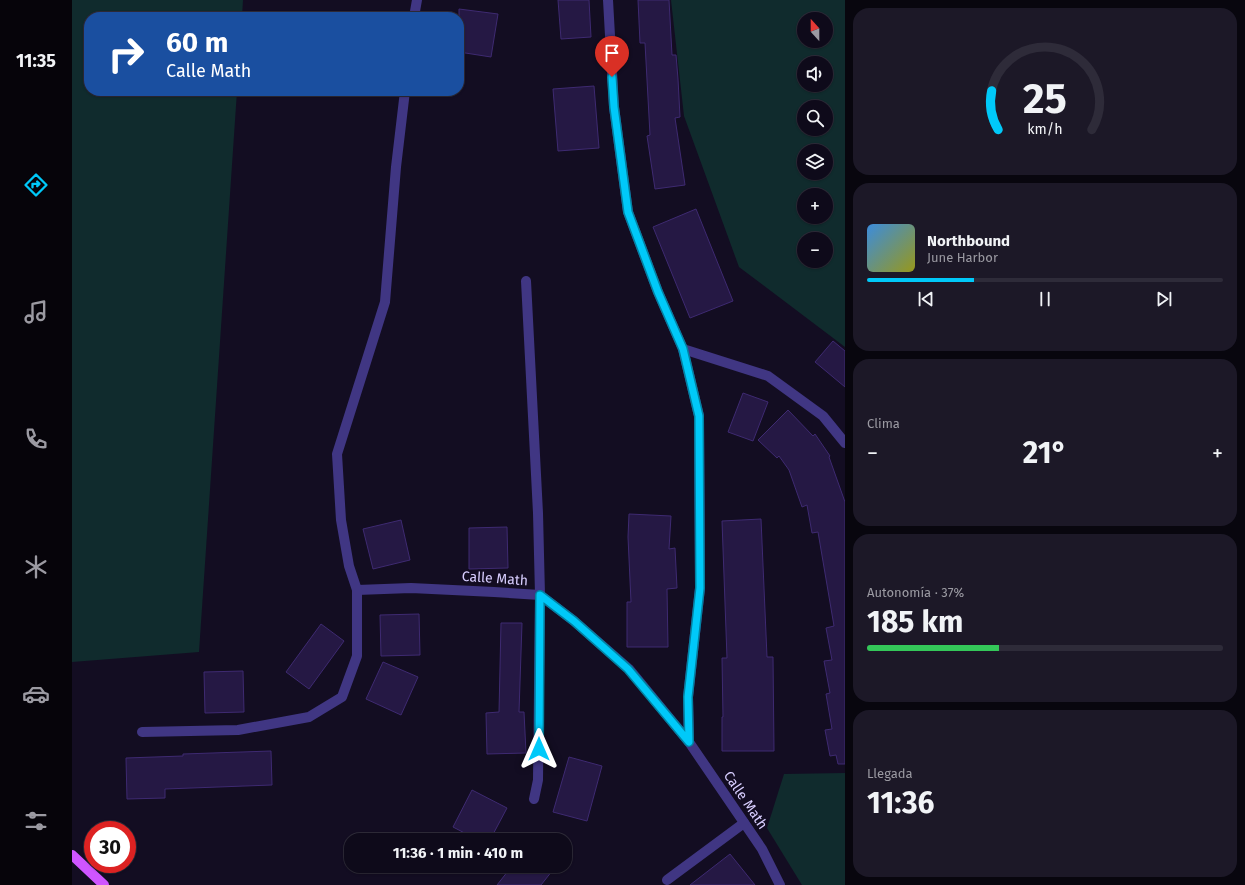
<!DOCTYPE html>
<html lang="es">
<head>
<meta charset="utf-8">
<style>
  body { margin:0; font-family:"Fira Sans",sans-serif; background:#1c1827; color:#f1f3f6; height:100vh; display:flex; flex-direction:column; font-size:15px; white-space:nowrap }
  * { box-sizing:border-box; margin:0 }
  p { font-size:13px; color:#9b9aa2 }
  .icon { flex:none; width:22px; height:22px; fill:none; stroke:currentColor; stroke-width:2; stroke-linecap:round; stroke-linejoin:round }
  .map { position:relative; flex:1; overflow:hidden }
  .side { display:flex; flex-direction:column; gap:8px; padding:8px; background:#08060e; width:400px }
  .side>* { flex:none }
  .guide { position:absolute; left:12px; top:12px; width:380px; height:84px; border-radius:16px; box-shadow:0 1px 3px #0004,0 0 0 1px #2e2b39; background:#1a4fa0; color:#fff; overflow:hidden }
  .needle { width:26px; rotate:339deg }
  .fabs { position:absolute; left:725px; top:12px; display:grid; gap:8px }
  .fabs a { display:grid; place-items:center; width:36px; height:36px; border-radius:50%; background:#0e0a1a; box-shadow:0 1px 3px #0004,0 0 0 1px #2e2b39; font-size:20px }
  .speed { position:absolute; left:12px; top:821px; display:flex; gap:8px; font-size:20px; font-weight:700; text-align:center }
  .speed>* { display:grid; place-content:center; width:52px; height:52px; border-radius:50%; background:#0e0a1a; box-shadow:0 1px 3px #0004,0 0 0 1px #2e2b39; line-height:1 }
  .speed .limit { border:6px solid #d22; background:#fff; color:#111 }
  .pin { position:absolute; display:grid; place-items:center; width:34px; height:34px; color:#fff; margin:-41px -17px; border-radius:50% 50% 50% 0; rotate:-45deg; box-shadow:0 0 4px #0007 }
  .pin .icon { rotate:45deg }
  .me { position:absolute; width:44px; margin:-22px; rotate:0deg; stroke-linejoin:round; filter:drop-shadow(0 0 3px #0008) }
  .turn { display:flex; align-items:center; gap:14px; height:84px; padding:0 16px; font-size:18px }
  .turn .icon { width:52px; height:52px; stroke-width:2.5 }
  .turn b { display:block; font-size:28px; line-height:34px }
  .big { font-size:30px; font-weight:700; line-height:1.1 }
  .side .tile { flex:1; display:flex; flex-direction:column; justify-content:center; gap:6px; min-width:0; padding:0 14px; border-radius:16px; background:#1c1827 }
  .side .dial { align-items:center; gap:0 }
  .dial svg { height:104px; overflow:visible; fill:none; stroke:#2e2b39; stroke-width:7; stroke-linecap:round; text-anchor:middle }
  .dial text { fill:#f1f3f6; stroke:none }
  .song { display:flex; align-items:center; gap:12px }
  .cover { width:48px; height:48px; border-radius:6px; background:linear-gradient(135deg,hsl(210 70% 55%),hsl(60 70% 35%)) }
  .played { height:4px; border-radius:2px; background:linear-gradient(90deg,#00c9f9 30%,#2e2b39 30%) }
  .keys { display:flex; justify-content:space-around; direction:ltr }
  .heat { display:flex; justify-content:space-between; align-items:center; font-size:22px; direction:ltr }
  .charge { height:6px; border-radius:3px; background:linear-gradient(90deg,#34c759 37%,#2e2b39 0) }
  .trip { position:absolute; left:272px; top:833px; width:228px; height:40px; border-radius:16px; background:#0e0a1a; box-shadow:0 1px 3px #0004,0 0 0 1px #2e2b39; font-weight:700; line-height:40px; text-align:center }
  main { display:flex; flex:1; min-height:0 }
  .tabs { display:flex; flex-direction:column; width:72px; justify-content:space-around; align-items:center; background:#06040a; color:#9b9aa2 }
  .tabs .icon { width:28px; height:28px }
  .tabs .selected { color:#00c9f9 }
  .tabs b { font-size:18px; color:#f1f3f6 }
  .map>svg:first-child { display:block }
  .green { fill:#102b2d; fill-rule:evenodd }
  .building { fill:#251844; stroke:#3e2a71 }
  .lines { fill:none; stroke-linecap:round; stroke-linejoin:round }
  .minor { stroke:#403683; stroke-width:10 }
  .primary { stroke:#cf55ff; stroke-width:10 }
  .route-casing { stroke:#0083a2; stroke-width:10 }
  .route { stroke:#00c9f9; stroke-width:7 }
  .labels { text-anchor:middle; stroke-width:4; stroke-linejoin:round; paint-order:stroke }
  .street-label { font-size:14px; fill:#d8ceff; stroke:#130d22 }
</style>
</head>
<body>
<main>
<nav class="tabs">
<b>11:35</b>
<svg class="icon selected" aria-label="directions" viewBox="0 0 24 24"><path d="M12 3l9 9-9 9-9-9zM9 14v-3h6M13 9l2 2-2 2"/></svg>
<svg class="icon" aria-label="music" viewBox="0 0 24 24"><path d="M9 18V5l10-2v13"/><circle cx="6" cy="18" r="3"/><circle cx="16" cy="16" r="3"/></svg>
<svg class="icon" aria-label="phone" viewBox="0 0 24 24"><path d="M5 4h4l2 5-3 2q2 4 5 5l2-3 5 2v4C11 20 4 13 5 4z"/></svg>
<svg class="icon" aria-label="climate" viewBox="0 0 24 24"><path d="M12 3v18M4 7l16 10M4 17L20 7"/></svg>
<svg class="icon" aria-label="car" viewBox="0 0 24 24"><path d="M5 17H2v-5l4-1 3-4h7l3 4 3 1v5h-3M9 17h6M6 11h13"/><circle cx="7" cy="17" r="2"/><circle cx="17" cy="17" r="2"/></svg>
<svg class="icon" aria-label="filters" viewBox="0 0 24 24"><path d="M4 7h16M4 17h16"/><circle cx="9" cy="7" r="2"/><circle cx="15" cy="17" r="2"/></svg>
</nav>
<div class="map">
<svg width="773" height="885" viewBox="0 0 773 885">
  <rect width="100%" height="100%" fill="#130d22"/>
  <g class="green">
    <polygon points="0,0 171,0 170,17 17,17 17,91 165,91 127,652 0,662"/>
    <path d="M 599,0 L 773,0 L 773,347 L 667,267 L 612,116 ZM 732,19 L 754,19 L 754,41 L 732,41 ZM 732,63 L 754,63 L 754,85 L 732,85 ZM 732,107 L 754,107 L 754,129 L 732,129 ZM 732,151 L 754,151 L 754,173 L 732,173 ZM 732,195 L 754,195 L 754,217 L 732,217 ZM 732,239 L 754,239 L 754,261 L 732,261 Z"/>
    <polygon points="773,773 773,885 730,885 695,828 712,774"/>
  </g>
  <g class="building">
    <polygon points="486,0 517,0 519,37 489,39"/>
    <polygon points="566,0 597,0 600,55 604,55 606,79 608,117 603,118 613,185 583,189 575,136 578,135 573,43 568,43"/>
    <polygon points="387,9 426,14 419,57 387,52"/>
    <polygon points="522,86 527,148 486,151 481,89"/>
    <polygon points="624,209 661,301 618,318 581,227"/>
    <polygon points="761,341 773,351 773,387 743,362"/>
    <polygon points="671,393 696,402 681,441 656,432"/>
    <polygon points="716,410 741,436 743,434 758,456 757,457 773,502 773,764 766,764 764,755 758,756 753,730 760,729 754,694 758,693 752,661 760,660 754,628 762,626 746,532 740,533 735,505 730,507 717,470 707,456 705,458 686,440"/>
    <polygon points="557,514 599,516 597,549 603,548 605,588 595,589 596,647 555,647 555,602 559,602 556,537"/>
    <polygon points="689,519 695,657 701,657 702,751 650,751 650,717 651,717 650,658 655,658 650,521"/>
    <polygon points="329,520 338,560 301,569 291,529"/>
    <polygon points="435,527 436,568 397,569 397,528"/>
    <polygon points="347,614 348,655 309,656 308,615"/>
    <polygon points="429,623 450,623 447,712 452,712 454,753 415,754 414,713 427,712"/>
    <polygon points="249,624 272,641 237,689 214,672"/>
    <polygon points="311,662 346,677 329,715 294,699"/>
    <polygon points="171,671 172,712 133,713 132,672"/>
    <polygon points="199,751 200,785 93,789 93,798 55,799 54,758 111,756 111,754"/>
    <polygon points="497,757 530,766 515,821 481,812"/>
    <polygon points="400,790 435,808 418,840 406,840 381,827"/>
    <polygon points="658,854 683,885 618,885"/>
    <polygon points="440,866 484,866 469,885 425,885"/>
  </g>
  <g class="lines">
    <g class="minor">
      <polyline points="536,0 542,107 556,212 586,292 611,349 627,416 628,588 616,697 617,742"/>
      <polyline points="342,17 345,0"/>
      <polyline points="454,281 466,513 468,595 466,780 462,799"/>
      <polyline points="611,349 696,376 751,416 773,443"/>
      <polyline points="285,590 339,588 422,592 468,595 502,621 557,669 617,742 690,849 708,885"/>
      <polyline points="70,732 166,730 237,717 270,697 285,656 285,590 277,566 269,520 265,454 313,302 324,167 333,91"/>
      <polyline points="595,880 672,823"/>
    </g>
    <polyline class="primary" points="0,855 32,885"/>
  </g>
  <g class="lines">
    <defs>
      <polyline id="route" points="467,749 468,595 502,621 556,669 617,742 616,697 628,588 627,416 611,349 586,292 556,212 542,107 540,77"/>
    </defs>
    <use href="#route" class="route-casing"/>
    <use href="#route" class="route"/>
  </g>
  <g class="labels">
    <g class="street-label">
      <text transform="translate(423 578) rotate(4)" y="5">Calle Math</text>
      <text transform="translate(674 800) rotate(56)" y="5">Calle Math</text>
    </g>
  </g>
</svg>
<div class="fabs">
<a><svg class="needle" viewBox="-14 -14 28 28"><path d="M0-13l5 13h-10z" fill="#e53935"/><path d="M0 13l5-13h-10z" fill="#9b9aa2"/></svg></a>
<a><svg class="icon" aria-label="sound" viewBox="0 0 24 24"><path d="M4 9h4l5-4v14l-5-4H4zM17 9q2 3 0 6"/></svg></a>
<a><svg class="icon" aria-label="search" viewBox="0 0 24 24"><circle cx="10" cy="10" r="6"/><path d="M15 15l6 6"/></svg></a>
<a><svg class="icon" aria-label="layers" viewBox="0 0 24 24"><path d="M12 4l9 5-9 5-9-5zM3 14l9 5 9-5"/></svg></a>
<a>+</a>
<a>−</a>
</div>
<div class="speed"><div class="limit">30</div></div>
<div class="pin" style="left:540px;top:77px;background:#d93025"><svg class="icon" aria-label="arrive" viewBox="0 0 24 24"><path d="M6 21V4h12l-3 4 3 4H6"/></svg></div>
<svg class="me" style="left:467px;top:749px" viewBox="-20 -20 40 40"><path d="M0-17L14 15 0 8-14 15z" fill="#00c9f9" stroke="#fff" stroke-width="4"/></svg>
<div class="trip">11:36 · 1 min · 410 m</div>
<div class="guide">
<div class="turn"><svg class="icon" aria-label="right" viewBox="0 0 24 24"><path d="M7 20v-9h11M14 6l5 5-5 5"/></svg><div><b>60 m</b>Calle Math</div></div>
</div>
</div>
<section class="side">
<div class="tile dial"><svg viewBox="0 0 100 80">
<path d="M14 69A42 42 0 1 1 86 69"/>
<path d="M14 69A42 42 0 0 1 9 39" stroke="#00c9f9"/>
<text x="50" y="56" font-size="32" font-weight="700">25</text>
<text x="50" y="72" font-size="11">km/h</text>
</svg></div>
<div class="tile">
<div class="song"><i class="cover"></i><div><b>Northbound</b><p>June Harbor</p></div></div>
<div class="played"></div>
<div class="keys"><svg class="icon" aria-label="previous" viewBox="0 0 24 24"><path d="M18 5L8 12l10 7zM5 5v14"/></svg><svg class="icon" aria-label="pause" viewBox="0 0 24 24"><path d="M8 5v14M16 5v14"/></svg><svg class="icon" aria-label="next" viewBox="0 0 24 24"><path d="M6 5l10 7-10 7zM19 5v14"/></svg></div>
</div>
<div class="tile"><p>Clima</p>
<div class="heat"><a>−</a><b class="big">21°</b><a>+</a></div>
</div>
<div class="tile"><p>Autonomía · 37%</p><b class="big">185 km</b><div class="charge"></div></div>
<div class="tile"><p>Llegada</p><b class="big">11:36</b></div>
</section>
</main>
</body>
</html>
